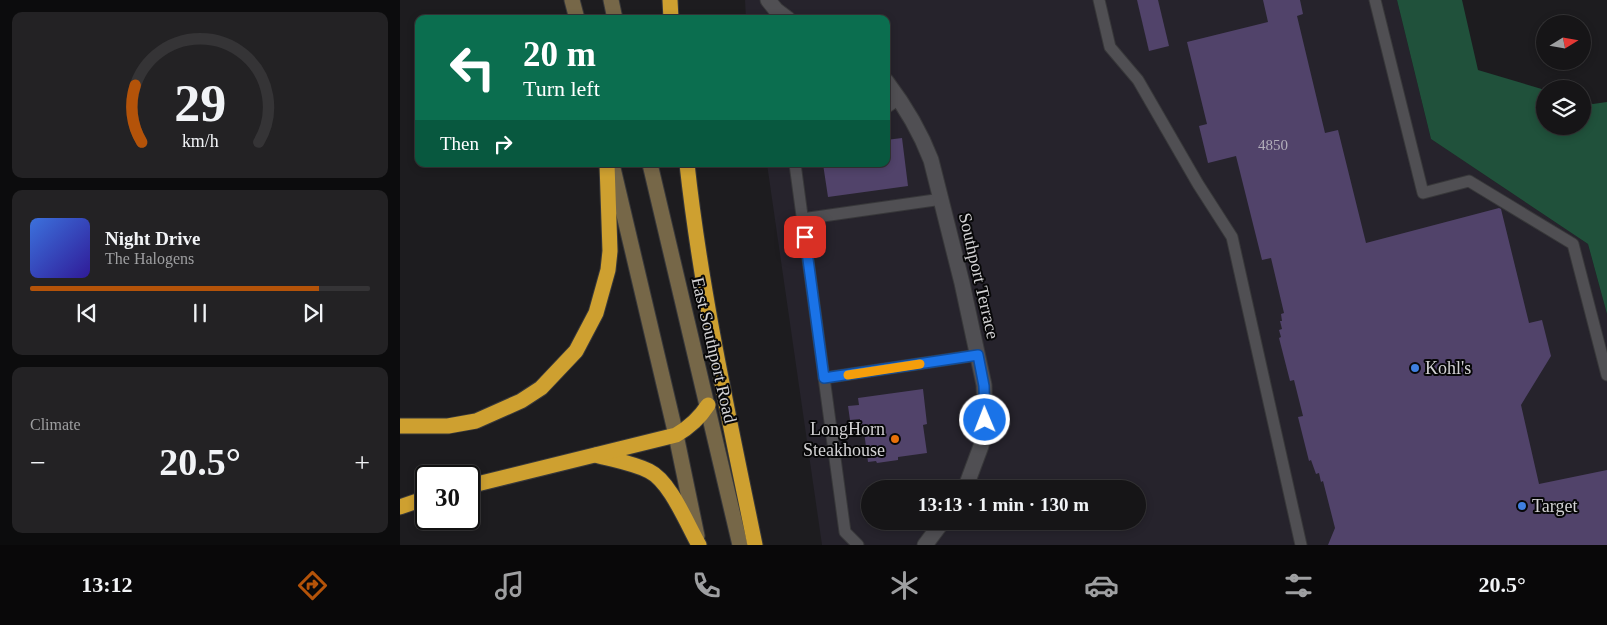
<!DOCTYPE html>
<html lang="en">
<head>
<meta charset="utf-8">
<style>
  body { margin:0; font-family:Georgia,serif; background:#232224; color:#f1f3f6; height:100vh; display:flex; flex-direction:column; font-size:19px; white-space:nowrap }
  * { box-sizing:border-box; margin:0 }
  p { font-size:16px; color:#9e9fa1 }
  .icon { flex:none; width:28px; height:28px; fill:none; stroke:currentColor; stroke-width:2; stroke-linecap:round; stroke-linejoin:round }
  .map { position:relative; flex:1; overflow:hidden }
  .details { display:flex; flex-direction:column; gap:12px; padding:12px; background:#0c0c0d; width:400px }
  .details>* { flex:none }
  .top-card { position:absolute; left:15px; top:15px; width:475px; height:152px; border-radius:10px; box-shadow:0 2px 8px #0003,0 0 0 1px #353436; background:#0b6e4f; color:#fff; overflow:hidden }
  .needle { width:32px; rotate:79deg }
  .buttons { position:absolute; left:1136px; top:15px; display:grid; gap:10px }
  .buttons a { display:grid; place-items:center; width:55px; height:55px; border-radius:50%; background:#161517; box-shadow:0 2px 8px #0003,0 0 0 1px #353436; font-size:25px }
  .speed { position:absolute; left:15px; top:465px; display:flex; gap:10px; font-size:25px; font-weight:700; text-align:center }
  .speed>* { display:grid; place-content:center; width:65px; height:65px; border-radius:50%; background:#161517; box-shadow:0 2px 8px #0003,0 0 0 1px #353436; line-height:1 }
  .speed .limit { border:2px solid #111; border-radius:8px; background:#fff; color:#111 }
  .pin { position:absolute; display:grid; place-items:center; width:42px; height:42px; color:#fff; margin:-21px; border-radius:10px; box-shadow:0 2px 8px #0006 }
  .me { position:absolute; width:55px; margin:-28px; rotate:359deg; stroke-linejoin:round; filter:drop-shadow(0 0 4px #0008) }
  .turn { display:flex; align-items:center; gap:18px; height:105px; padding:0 25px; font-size:22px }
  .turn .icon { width:65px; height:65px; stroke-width:2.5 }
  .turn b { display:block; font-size:35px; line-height:42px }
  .then { display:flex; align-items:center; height:48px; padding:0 25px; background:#0003; gap:10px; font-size:19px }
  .big { font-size:38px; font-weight:700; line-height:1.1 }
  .details .tile { flex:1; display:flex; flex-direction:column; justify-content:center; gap:8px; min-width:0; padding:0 18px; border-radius:10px; background:#232224 }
  .details .dial { align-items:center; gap:0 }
  .dial svg { height:130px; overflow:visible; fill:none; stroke:#353436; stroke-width:7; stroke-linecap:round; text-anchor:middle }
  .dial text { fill:#f1f3f6; stroke:none }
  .song { display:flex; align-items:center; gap:15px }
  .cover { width:60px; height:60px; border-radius:8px; background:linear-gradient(135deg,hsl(220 70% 55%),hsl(250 70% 35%)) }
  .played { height:5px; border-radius:2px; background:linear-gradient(90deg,#b45309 85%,#353436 85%) }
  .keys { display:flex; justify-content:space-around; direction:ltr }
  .heat { display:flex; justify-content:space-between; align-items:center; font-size:28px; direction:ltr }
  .trip { position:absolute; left:461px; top:480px; width:285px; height:50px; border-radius:25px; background:#161517; box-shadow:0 2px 8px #0003,0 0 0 1px #353436; font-weight:700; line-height:50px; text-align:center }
  .tabs { display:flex; height:80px; justify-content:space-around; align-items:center; background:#090809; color:#9e9fa1 }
  .tabs .icon { width:35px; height:35px }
  .tabs .on { color:#b45309 }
  .tabs b { font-size:22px; color:#f1f3f6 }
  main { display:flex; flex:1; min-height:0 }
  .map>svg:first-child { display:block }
  .built { fill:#26232c; fill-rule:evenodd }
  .forest { fill:#20513b }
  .building { fill:#51436a }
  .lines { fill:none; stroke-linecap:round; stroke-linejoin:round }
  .lane-casing { stroke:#38383a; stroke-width:13 }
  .street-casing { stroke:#38383a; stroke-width:17 }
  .secondary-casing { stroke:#38383a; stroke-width:17 }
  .highway-casing { stroke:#38383a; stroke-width:17 }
  .lane { stroke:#504f53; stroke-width:11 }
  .street { stroke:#504f53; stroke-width:15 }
  .secondary { stroke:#766748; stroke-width:15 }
  .highway { stroke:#cea030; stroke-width:15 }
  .route-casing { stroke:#114b97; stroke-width:12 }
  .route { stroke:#1a73e8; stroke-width:9 }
  .slow { stroke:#f59e0b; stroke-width:9 }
  .shop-dot { fill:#3f7fe0; stroke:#070708; stroke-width:2 }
  .food-dot { fill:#e8710a; stroke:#070708; stroke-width:2 }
  .labels { text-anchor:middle; stroke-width:4; stroke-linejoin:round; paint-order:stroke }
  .number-label { font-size:15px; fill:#b2aeba }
  .street-label { font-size:18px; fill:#d3d2d4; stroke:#070708 }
  .poi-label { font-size:18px; fill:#d3d2d4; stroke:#070708; text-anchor:start }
</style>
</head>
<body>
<main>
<section class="details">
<div class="tile dial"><svg viewBox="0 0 100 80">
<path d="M14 69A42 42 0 1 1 86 69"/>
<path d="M14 69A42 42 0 0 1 10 34" stroke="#b45309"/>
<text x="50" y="56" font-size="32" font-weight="700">29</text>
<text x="50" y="72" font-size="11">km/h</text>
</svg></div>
<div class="tile">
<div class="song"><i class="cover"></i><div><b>Night Drive</b><p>The Halogens</p></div></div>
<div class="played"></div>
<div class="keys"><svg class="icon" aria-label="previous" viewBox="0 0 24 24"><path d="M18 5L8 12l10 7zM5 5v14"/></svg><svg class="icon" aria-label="pause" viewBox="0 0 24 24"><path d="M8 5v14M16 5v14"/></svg><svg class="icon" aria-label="next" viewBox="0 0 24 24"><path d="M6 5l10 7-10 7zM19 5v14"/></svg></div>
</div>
<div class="tile"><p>Climate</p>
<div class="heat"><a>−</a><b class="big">20.5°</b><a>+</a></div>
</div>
</section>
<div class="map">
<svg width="1207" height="545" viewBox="0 0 1207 545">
  <rect width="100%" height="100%" fill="#1d1c1f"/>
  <path class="built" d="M 345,0 L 997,0 L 1031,139 L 1188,244 L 1207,314 L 1207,545 L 422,545 L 367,164 L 486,164 L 486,19 L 346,19 ZM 470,489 L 738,489 L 738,521 L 470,521 Z"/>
  <polygon class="forest" points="997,0 1062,0 1078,70 1145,90 1145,126 1182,126 1183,101 1193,104 1207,102 1207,314 1188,244 1031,139"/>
  <g class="building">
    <polygon points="737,0 758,0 769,46 749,51"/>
    <polygon points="863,0 900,0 903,14 897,16 925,133 938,130 966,243 1099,208 1101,209 1129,323 1142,320 1151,356 1121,405 1139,484 1207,470 1207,545 928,545 935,528 923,481 921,482 919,473 916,474 911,460 909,461 898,417 903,416 894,380 890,381 879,338 881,337 879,330 882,329 880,321 882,321 881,314 884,313 871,258 862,260 836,156 808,163 799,126 807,124 787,42 868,22"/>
    <polygon points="502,138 508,186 428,197 423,164 486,164 486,140"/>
    <polygon points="523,389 527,424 523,425 527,453 498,457 498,460 477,463 476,461 468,462 463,424 460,425 460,419 450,420 448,406 459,405 458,398"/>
  </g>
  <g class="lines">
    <defs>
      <g id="lane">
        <polyline points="699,0 710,47 738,80 798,184 832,237 901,545"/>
        <polyline points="975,0 1023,193 1069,181 1173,244 1207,375"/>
        <polyline points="486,108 499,99"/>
        <polyline points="395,164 445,532 458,545"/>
        <polyline points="402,219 542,199"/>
        <polyline points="424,378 578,355"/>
      </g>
      <g id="street">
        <polyline points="368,0 376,10 388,19"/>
        <path d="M 486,81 C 505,106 520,131 531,160 L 562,283 L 584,385 L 585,416 L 581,446 L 565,489"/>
        <polyline points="525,545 543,521"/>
      </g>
      <g id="secondary">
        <polyline points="172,0 177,19"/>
        <polyline points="211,0 215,19"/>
        <polyline points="212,164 276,435 297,536"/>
        <polyline points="250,164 340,545"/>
      </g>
      <g id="highway">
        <polyline points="270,0 271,19"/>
        <path d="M 287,164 C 301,292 329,418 355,545"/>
        <polyline points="0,426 48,426 76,421 121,401 141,388 176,351 196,313 208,270 210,251 207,164"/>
        <path d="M 196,455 C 213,460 233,463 249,471 C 270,481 287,524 299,545"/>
        <path d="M 69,486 L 276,435 C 290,427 299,419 308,405"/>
        <polyline points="0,507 26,498"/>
      </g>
    </defs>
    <use href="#lane" class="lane-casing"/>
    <use href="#street" class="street-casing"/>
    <use href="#secondary" class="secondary-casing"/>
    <use href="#highway" class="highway-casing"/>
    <use href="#lane" class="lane"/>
    <use href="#street" class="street"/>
    <use href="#secondary" class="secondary"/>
    <use href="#highway" class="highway"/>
  </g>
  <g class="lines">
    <defs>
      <polyline id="route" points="405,237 424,378 578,355 584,386 585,420"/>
    </defs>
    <use href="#route" class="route-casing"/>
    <use href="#route" class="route"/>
    <polyline class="slow" points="448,375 520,364"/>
  </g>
  <g class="shop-dot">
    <circle cx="1015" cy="368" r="5"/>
    <circle cx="1122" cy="506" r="5"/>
  </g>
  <circle class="food-dot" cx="495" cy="439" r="5"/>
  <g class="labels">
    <g class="number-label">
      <text x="873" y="150">4850</text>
    </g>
    <g class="street-label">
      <text transform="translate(579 276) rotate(77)" y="6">Southport Terrace</text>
      <text transform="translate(314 350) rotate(77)" y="6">East Southport Road</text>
    </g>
    <g class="poi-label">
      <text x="1025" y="374">Kohl's</text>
      <text x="485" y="435" text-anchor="end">LongHorn<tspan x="485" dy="21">Steakhouse</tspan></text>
      <text x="1132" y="512">Target</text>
    </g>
  </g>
</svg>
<div class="buttons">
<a><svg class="needle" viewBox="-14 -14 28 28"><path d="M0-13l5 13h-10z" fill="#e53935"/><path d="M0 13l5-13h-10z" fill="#9e9fa1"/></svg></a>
<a><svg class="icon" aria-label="layers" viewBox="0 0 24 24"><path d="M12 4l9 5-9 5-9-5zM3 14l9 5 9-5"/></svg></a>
</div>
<div class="speed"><div class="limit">30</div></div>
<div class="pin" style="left:405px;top:237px;background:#d93025"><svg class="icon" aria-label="arrive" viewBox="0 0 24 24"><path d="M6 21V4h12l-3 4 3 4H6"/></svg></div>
<svg class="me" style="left:585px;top:420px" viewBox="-20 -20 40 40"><circle r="17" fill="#1a73e8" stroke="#fff" stroke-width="3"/><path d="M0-11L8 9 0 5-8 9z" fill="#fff"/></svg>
<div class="trip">13:13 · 1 min · 130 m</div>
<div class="top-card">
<div class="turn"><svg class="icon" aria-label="left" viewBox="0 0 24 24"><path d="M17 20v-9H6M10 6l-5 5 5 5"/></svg><div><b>20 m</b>Turn left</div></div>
<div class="then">Then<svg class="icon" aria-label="right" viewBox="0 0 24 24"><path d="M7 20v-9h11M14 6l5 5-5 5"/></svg></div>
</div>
</div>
</main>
<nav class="tabs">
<b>13:12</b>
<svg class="icon on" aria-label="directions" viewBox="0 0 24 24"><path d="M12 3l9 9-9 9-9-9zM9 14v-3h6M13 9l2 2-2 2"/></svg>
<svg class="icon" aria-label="music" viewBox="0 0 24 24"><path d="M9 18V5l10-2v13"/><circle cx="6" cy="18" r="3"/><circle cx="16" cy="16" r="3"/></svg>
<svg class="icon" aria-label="phone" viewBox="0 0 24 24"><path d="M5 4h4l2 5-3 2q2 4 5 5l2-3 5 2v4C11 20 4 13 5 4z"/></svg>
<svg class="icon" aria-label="climate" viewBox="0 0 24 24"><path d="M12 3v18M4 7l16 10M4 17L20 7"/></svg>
<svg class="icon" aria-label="car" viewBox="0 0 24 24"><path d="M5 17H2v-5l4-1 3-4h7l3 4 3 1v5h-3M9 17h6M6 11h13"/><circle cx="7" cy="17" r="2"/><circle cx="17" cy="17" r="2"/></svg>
<svg class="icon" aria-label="filters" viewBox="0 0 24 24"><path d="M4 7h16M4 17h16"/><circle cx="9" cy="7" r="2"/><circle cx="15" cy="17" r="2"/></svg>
<b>20.5°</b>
</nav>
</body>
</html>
